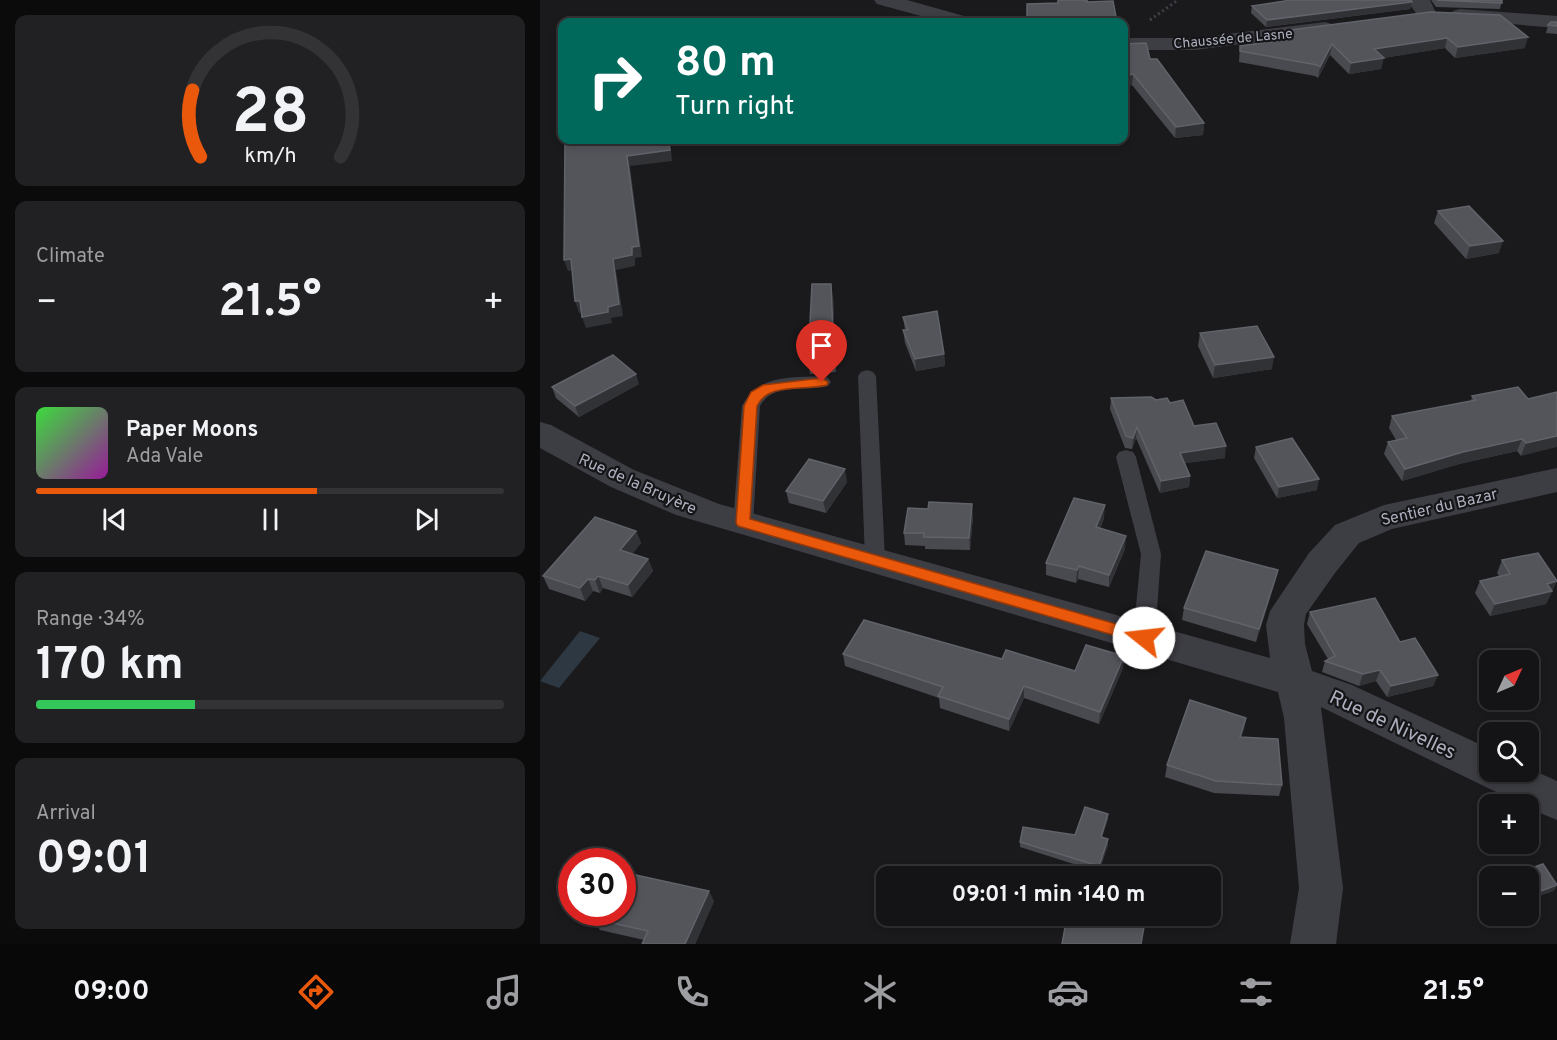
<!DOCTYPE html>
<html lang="en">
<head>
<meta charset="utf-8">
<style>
  body { margin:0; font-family:Overpass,sans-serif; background:#212123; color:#f1f3f6; height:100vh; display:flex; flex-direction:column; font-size:22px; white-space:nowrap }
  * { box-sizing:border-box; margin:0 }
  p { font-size:20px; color:#9d9ea1 }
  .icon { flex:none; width:33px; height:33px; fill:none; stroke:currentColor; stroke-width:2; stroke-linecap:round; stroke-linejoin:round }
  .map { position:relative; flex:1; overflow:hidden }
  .side { display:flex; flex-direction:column; gap:15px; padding:15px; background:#0b0b0c; width:540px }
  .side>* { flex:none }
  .guide { position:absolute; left:18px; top:18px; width:570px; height:126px; border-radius:12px; box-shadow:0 3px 9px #0003,0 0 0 2px #333335; background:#00695c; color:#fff; overflow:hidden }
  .needle { width:39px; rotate:46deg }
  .buttons { position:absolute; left:939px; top:650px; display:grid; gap:12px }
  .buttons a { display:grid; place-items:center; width:60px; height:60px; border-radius:12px; background:#141416; box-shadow:0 3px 9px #0003,0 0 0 2px #333335; font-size:30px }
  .speed { position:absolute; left:18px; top:848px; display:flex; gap:12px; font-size:30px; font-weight:700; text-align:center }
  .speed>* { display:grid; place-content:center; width:78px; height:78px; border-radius:50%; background:#141416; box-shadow:0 3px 9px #0003,0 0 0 2px #333335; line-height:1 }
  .speed .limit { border:9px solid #d22; background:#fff; color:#111 }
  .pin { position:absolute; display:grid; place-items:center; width:51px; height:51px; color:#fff; margin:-62px -26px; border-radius:50% 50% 50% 0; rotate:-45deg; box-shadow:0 0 6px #0007 }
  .pin .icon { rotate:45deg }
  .me { position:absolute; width:66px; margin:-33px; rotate:286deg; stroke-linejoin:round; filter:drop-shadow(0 0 4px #0008) }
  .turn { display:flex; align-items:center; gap:21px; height:126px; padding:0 18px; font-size:27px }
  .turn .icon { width:78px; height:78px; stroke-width:2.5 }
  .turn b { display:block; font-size:42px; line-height:51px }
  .big { font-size:45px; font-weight:700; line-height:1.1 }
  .side .card { flex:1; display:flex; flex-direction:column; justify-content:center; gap:9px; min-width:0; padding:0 21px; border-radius:12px; background:#212123 }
  .side .dial { align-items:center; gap:0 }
  .dial svg { height:156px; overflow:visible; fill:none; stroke:#333335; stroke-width:7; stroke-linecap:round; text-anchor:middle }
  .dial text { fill:#f1f3f6; stroke:none }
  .song { display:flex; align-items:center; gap:18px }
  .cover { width:72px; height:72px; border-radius:9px; background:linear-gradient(135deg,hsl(120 70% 55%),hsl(300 70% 35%)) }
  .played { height:6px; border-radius:3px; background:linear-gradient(90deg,#ea580c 60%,#333335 60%) }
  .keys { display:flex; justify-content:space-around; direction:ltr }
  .heat { display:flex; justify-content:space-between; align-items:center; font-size:33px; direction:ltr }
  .charge { height:9px; border-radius:4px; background:linear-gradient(90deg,#34c759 34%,#333335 0) }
  .trip { position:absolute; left:336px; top:866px; width:345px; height:60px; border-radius:12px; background:#141416; box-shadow:0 3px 9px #0003,0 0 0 2px #333335; font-weight:700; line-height:60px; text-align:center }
  .menu { display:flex; height:96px; justify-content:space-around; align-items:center; background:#080809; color:#9d9ea1 }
  .menu .icon { width:42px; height:42px }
  .menu .on { color:#ea580c }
  .menu b { font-size:27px; color:#f1f3f6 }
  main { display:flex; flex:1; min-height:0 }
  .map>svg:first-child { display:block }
  .water { fill:#2e3842 }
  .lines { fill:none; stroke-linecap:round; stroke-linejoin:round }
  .path { stroke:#414249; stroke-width:3; stroke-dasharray:2 3; stroke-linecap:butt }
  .service { fill:#3d3d44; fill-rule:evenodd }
  .minor { fill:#3d3d44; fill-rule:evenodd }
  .tertiary { fill:#3d3d44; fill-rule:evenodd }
  .wall { fill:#484a4f }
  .shaded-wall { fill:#313236 }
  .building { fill:#53555b; stroke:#61636a; stroke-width:1.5 }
  .route { fill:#ea580c; stroke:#983908; stroke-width:1.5 }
  .labels { text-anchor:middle; stroke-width:4.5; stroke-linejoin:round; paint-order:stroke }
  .far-street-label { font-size:14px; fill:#acafbd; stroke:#151518 }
  .street-label { font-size:16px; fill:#acafbd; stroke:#151518 }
  .near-street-label { font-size:20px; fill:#acafbd; stroke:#151518 }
</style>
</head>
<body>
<main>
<section class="side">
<div class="card dial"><svg viewBox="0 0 100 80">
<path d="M14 69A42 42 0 1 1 86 69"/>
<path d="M14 69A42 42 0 0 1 10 35" stroke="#ea580c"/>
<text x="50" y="56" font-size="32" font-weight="700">28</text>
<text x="50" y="72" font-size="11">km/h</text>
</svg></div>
<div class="card"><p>Climate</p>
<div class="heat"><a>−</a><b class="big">21.5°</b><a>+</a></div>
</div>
<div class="card">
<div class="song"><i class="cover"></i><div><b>Paper Moons</b><p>Ada Vale</p></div></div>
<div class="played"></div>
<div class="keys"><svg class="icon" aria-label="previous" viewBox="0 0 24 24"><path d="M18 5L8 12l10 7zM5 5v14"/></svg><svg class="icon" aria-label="pause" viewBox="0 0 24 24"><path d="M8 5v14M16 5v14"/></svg><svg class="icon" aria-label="next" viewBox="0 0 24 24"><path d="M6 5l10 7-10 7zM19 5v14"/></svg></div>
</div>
<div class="card"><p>Range · 34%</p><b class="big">170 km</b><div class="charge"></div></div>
<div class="card"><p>Arrival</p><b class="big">09:01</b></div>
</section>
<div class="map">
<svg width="1017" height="944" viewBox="0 0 1017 944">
  <rect width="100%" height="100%" fill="#1a1a1d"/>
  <polygon class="water" points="40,631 60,638 19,688 0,681"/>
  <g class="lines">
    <polyline class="path" points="610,20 638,0"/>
    <g class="service">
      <polygon points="327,370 333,372 336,376 345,559 342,565 335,567 328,565 325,559 318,376 321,372"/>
      <path d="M 282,376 L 288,378 L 291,382 L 288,386 C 266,392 233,382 220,406 L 213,523 L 210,528 L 203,530 L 196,528 L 193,523 L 202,406 C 219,374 250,378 282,376 Z"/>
      <polygon points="586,450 593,452 596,457 621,554 615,638 612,644 604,647 596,644 593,638 601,554 576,457 579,452"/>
    </g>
    <g class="minor">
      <polygon points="870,0 890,0 897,15 894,19 887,21 880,19 871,6"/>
      <polygon points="0,422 11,425 94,470 179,504 730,658 726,625 730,611 769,553 795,525 844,505 1017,468 1017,492 852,529 819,543 795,573 766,614 764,625 765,644 772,671 812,685 950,749 950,771 988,771 988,768 1017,781 1017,820 988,808 988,804 981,804 781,707 803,888 796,944 750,944 759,888 744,718 738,692 136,515 71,487 0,448"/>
    </g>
    <g class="tertiary">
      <polygon points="334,0 367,0 431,18 434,22 403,22 337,4"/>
      <polygon points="920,9 1017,16 1017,28 913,19 910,15 913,11"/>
      <polygon points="785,22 792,24 795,28 792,32 655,50 584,50 584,38 655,38"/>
    </g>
  </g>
  <g class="wall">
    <polygon points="891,0 962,0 960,9 896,7"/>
    <polygon points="872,2 870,9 726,27 711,13 712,6"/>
    <polygon points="890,12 985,48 915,58 905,48 843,58 841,69 809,74 790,55 778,78 775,76 699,62 700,46 741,40 742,31"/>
    <polygon points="1017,22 1017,34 1006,33 1008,25"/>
    <polygon points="606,43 610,59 664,123 663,135 635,138 592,85 584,87"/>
    <polygon points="898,211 959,253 926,259 894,223"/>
    <polygon points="293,296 296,372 270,374 268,362"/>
    <polygon points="363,317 404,354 405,366 376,371 365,343 363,330 365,330"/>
    <polygon points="660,333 732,369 673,378 658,346"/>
    <polygon points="99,384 39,417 16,398 12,387"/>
    <polygon points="1017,392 981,456 977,451 919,464 862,481 844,454 848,442 856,440 849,428 852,416 931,401 932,396 988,399"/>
    <polygon points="571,398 616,400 630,403 685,458 645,463 650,476 649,487 620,493 596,438 592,449 585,448 570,409"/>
    <polygon points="716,447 777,490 737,498 714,458"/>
    <polygon points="307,482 286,513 249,503 246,491"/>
    <polygon points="433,516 430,550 385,549 385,546 365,545 364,533"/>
    <polygon points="564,518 560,529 585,549 569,587 538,579 536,583 506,575 506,563"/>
    <polygon points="96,531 101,543 92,554 108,559 113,571 92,597 63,588 60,593 53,591 45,601 9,589 3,576"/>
    <polygon points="962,560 1017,581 1006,604 950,616 935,593 940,581 959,576 957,573"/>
    <polygon points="738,570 735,582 716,642 642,620 644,608"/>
    <polygon points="770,612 860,642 898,675 893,686 847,697 836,681 819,686 782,672 785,661 788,659 767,624"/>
    <polygon points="303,654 462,659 535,671 584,656 583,668 559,724 484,698 469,731 400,708 399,698 305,666"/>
    <polygon points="706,718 701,737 742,785 739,796 674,793 625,777 627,765"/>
    <polygon points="568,814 568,819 562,837 568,845 559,872 480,847 480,842 535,835"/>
    <polygon points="174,901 155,944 102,944 104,940 60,930 54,919"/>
  </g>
  <g class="shaded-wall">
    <polygon points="872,2 870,9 726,27 727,20"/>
    <polygon points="988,37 985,48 915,58 918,47"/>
    <polygon points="907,38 905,48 831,60 834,49"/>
    <polygon points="792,44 790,55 778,78 780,67"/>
    <polygon points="844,58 841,69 809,74 811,63"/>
    <polygon points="593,74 592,85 584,87 584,76"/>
    <polygon points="664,123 663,135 635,138 636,127"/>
    <polygon points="128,140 130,140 132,161 90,166 102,257 95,258 95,266 76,270 83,316 71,318 72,323 46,328 42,317 68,307 73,259 87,156"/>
    <polygon points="963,241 959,253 926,259 930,246"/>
    <polygon points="31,259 35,270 28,271 24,260"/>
    <polygon points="291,284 293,296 296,372 294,359"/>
    <polygon points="35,301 40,301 44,312 39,313"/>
    <polygon points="404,354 405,366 376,371 375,359"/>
    <polygon points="734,357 732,369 673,378 675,365"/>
    <polygon points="96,374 99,384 39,417 35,406"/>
    <polygon points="597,427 596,438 592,449 593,438"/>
    <polygon points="1017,436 1017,447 981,456 986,443"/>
    <polygon points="982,439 977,451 919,464 862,481 865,469 923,452"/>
    <polygon points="686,446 685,458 639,464 640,453"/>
    <polygon points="305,469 307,482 286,513 283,501"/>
    <polygon points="650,476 649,487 620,493 621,481"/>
    <polygon points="779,479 777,490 737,498 739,487"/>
    <polygon points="432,504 433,516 430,550 429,538"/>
    <polygon points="565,505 564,518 556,540 556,527"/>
    <polygon points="96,531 101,543 85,562 80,550"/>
    <polygon points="586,536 585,549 569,587 569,575"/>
    <polygon points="108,559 113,571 92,597 88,585"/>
    <polygon points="539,566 538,579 536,583 537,570"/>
    <polygon points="738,570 735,582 716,642 719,629"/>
    <polygon points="58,576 63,588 60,593 55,580"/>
    <polygon points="48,579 53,591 45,601 40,588"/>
    <polygon points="1017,581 1006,604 950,616 955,604 1007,584"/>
    <polygon points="584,656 583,668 559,724 560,712"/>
    <polygon points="840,670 836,681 819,686 823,674"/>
    <polygon points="898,675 893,686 847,697 851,686"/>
    <polygon points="484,686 484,698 469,731 469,719"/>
    <polygon points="706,718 704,730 697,749 700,737"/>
    <polygon points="568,814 568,819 560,842 561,837"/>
    <polygon points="568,839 568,845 559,872 559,866"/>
    <polygon points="1017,885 1014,891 988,900 988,896"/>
    <polygon points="169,891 174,901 155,944 145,944"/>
  </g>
  <g class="building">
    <polygon points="518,0 547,0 547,2 573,1 577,22 487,22 487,4 518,3"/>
    <polygon points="746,0 871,0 872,2 727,20 712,6 745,1"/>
    <polygon points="897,0 962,0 962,3"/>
    <polygon points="890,12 960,15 988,37 918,47 907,38 834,49 844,58 811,63 792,44 780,67 777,65 700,51 700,46 751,39 742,31"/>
    <polygon points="1011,22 1017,22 1017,26 1008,25"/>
    <polygon points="606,43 610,59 617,59 664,123 636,127 593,74 584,76 584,44"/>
    <polygon points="25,140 128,140 130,150 87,156 99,246 92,247 92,255 73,259 79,304 68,307 68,312 42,317 40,301 35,301 31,259 24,260"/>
    <polygon points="929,206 963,241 930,246 898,211"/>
    <polygon points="272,284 291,284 294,359 268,362"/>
    <polygon points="397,311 404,354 375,359 363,330 368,330 363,317"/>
    <polygon points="717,326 734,357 675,365 660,333"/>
    <polygon points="73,355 96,374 35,406 12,387"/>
    <polygon points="978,387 988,399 1017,392 1017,436 986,443 982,439 923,452 865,469 848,442 867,438 852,416 936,400 932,396"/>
    <polygon points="611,397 616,400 627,398 630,403 643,400 654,426 676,423 686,446 640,453 650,476 621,481 597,427 593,438 586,436 571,398"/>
    <polygon points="752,438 779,479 739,487 716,447"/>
    <polygon points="269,459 305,469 283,501 246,491"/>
    <polygon points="534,498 565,505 556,527 586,536 569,575 539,566 537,570 506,563"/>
    <polygon points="389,502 432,504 429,538 384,537 384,533 364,533 368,508 388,509"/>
    <polygon points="55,517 96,531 80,550 108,559 88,585 58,576 55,580 48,579 40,588 3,576"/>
    <polygon points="666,551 738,570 719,629 644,608"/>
    <polygon points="998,553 1017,581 1007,584 1012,591 955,604 940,581 970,574 962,560"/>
    <polygon points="835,598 860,642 875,638 898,675 851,686 840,670 823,674 785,661 795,656 770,612"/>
    <polygon points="324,620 462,659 466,650 535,671 546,645 584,656 560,712 484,686 469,719 398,696 403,687 303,654"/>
    <polygon points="650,700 706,718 700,737 738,739 742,785 676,781 627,765"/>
    <polygon points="545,807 568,814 561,837 568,839 559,866 480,842 483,827 535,835"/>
    <polygon points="1003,864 1017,885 988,896 988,876 970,876"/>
    <polygon points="82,872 169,891 145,944 102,944 108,931 54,919 57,912 82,912"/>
    <polygon points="531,915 555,919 556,915 606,915 601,944 522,944 526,922 530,922"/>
  </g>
  <path class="route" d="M 282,378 L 288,382 L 287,385 C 265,391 228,382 217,406 L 210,519 L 604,632 L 610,634 L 612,638 L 610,643 L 604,644 L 198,526 L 196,523 L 204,406 L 211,392 L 223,385 Z"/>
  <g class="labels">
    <g class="far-street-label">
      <text transform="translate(693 38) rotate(-5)" y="5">Chaussée de Lasne</text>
    </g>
    <g class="street-label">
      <text transform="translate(98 483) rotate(24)" y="6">Rue de la Bruyère</text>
      <text transform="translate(899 506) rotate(-13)" y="6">Sentier du Bazar</text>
    </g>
    <g class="near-street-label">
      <text transform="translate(853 724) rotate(25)" y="7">Rue de Nivelles</text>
    </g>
  </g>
</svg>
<div class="buttons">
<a><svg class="needle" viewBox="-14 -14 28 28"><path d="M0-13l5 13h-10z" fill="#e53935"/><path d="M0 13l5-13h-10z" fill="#9d9ea1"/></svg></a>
<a><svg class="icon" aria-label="search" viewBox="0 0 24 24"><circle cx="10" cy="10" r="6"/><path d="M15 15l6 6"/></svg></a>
<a>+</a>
<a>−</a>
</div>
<div class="speed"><div class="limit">30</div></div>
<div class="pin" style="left:282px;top:382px;background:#d93025"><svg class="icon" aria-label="arrive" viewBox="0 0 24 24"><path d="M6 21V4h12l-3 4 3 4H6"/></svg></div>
<svg class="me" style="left:604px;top:638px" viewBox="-20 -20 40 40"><circle r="19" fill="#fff"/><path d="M0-13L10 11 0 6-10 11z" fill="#ea580c"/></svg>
<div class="trip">09:01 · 1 min · 140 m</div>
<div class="guide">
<div class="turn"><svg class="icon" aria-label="right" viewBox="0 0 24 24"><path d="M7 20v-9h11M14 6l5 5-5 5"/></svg><div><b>80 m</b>Turn right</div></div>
</div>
</div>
</main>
<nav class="menu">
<b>09:00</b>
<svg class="icon on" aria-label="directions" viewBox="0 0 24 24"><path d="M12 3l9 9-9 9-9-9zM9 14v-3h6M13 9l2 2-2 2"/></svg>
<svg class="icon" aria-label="music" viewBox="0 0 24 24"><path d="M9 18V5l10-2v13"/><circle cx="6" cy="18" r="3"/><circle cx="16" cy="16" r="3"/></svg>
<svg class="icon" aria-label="phone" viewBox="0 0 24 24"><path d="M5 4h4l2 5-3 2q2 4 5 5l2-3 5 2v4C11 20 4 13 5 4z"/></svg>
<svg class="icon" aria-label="climate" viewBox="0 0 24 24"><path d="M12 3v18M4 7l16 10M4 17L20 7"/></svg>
<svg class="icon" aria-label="car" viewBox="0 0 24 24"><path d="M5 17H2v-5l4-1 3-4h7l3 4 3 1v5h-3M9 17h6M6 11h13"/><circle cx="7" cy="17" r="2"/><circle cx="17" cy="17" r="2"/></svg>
<svg class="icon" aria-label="filters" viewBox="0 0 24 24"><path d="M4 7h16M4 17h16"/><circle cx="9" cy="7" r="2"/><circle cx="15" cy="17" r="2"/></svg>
<b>21.5°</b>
</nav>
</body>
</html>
